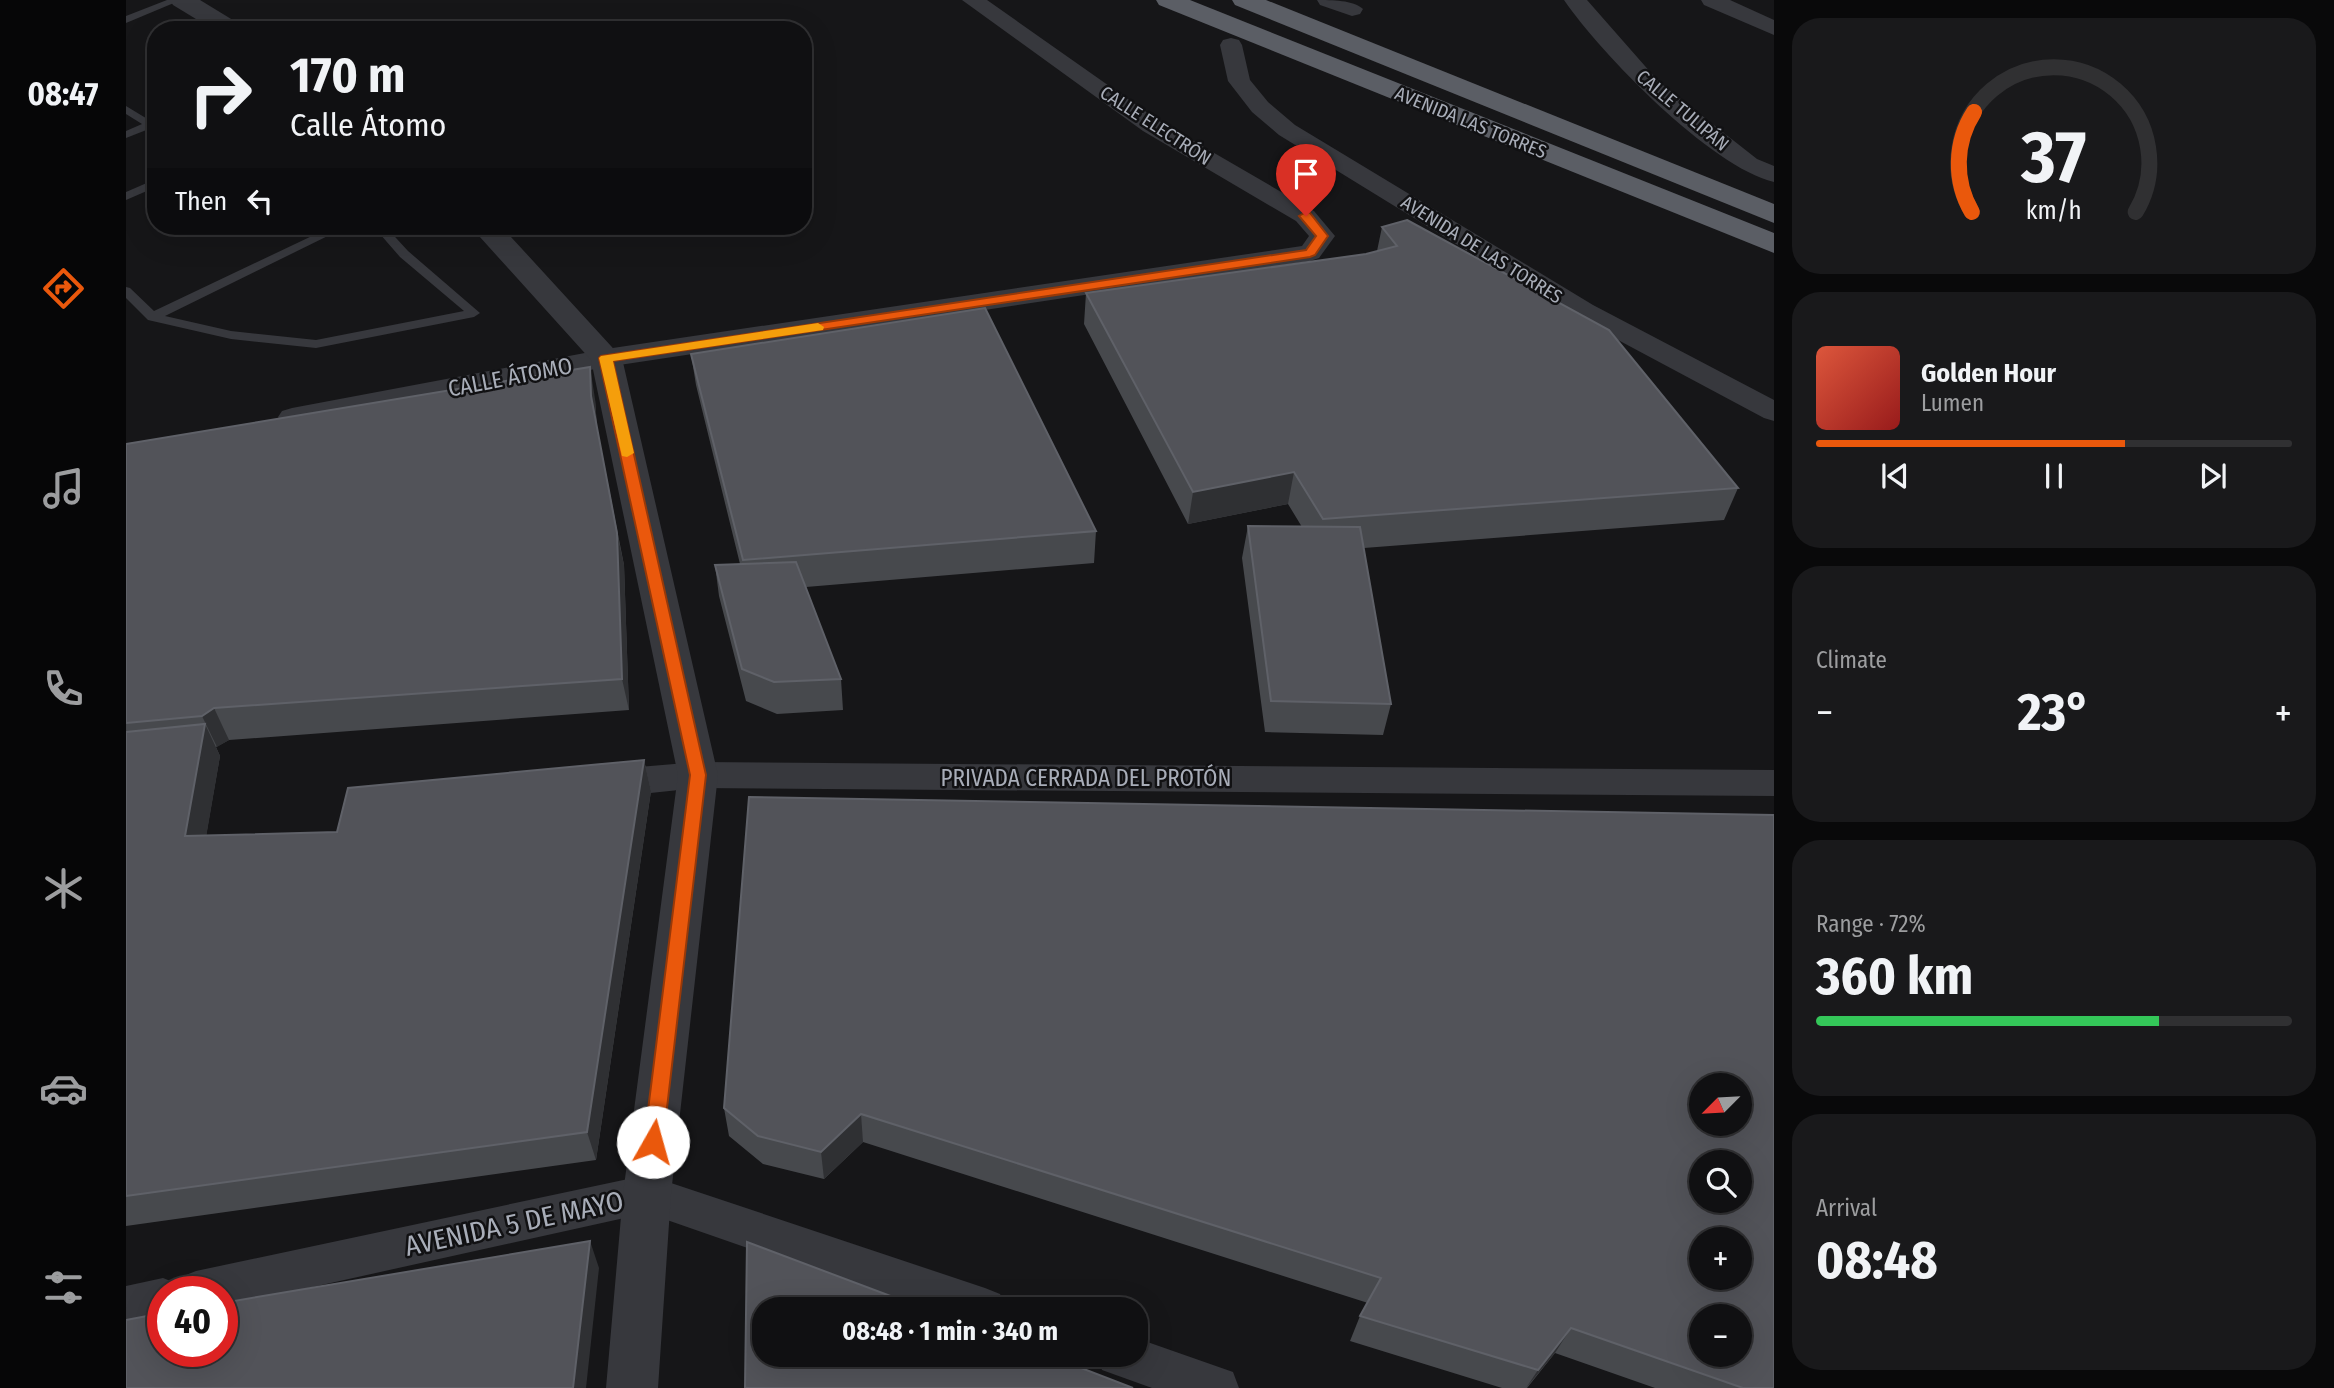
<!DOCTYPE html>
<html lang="en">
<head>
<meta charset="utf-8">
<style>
  body { margin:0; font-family:"Fira Sans Condensed",sans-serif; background:#19191b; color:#f1f3f6; height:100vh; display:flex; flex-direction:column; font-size:26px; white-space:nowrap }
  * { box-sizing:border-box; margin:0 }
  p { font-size:23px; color:#9c9d9f }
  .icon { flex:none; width:38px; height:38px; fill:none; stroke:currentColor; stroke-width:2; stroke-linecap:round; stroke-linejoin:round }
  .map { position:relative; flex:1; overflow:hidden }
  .details { display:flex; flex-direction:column; gap:18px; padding:18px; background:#09090a; width:560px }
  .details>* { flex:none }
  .guide { position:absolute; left:21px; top:21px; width:665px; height:214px; border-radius:28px; box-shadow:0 7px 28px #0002,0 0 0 2px #303032; background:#101012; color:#f1f3f6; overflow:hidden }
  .needle { width:46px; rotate:246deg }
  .tools { position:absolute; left:1563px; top:1073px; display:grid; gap:14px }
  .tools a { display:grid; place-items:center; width:63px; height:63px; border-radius:50%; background:#101012; box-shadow:0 7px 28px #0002,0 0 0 2px #303032; font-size:35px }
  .speed { position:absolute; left:21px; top:1276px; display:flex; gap:14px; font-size:35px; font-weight:700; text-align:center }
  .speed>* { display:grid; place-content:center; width:91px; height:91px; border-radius:50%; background:#101012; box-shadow:0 7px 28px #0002,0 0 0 2px #303032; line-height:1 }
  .speed .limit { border:10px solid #d22; background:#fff; color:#111 }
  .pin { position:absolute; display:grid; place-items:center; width:60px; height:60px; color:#fff; margin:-72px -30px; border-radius:50% 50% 50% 0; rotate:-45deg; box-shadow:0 0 7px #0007 }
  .pin .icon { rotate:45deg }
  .me { position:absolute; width:77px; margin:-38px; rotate:7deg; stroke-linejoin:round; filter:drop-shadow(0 0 5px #0008) }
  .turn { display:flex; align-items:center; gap:24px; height:147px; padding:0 28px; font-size:32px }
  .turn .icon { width:91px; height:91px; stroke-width:2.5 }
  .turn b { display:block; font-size:49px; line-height:60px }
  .then { display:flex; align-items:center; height:66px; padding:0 28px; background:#0003; gap:14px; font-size:26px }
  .big { font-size:52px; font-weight:700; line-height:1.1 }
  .details .card { flex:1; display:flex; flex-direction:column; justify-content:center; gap:10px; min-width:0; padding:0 24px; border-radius:28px; background:#19191b }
  .details .dial { align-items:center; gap:0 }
  .dial svg { height:182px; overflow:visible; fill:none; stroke:#303032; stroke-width:7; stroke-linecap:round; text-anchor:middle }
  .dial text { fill:#f1f3f6; stroke:none }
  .song { display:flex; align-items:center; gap:21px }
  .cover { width:84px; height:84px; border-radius:10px; background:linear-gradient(135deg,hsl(10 70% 55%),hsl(0 70% 35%)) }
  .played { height:7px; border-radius:4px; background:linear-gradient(90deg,#ea580c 65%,#303032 65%) }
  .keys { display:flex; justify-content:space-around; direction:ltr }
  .heat { display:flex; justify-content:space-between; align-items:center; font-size:38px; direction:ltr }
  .charge { height:10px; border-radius:5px; background:linear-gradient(90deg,#34c759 72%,#303032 0) }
  .trip { position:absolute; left:626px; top:1297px; width:396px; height:70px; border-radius:28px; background:#101012; box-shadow:0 7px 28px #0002,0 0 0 2px #303032; font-weight:700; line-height:70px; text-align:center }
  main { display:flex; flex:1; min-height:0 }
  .tabs { display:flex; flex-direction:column; width:126px; justify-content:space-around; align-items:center; background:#060607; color:#9c9d9f }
  .tabs .icon { width:49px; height:49px }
  .tabs .on { color:#ea580c }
  .tabs b { font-size:32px; color:#f1f3f6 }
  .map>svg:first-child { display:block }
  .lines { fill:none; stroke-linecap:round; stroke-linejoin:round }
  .service { fill:#37383d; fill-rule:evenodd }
  .minor { fill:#37383d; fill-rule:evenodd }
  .tertiary { fill:#37383d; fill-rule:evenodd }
  .trunk { fill:#5b5e65; fill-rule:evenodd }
  .wall { fill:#47494d }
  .shaded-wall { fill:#2f3033 }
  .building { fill:#525359; stroke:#5f6168; stroke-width:2; fill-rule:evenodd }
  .route { fill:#ea580c; stroke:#983908; stroke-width:2 }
  .slow { fill:#f59e0b }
  .labels { text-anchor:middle; stroke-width:5; stroke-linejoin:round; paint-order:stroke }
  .far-street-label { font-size:19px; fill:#a8adb8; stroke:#111113 }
  .street-label { font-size:23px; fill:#a8adb8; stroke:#111113 }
  .near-street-label { font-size:28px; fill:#a8adb8; stroke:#111113 }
</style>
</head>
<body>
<main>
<nav class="tabs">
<b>08:47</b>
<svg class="icon on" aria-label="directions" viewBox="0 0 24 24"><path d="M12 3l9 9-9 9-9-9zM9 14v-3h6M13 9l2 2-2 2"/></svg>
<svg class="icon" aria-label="music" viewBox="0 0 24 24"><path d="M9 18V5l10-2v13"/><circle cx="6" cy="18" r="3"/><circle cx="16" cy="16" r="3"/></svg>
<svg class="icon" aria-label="phone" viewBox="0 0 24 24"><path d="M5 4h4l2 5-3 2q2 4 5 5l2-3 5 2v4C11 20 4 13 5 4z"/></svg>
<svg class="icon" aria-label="climate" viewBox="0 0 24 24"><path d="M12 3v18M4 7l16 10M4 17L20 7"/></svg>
<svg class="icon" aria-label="car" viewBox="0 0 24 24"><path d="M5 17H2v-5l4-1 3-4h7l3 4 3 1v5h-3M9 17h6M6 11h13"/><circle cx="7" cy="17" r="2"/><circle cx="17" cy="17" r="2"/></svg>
<svg class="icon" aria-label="filters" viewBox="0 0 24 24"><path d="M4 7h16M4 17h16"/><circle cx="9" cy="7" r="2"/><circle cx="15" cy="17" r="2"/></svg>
</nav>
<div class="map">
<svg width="1648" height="1388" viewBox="0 0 1648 1388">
  <rect width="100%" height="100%" fill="#161618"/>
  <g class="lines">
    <g class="service">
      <polygon points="41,0 55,0 0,23 0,16"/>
      <polygon points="0,106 28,123 28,127 0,138 0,131 16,124 0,114"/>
      <polygon points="30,179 30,187 0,200 0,192"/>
      <polygon points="207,226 222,226 39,316 105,331 190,340 338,311 274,257 247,226 259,226 282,251 354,313 348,317 190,348 105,339 22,320 0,298 0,287 4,288 28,311"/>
    </g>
    <g class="minor">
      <polygon points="836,0 861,0 1033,121 1188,211 1209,236 1193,258 1184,261 480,367 166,426 156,423 152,417 156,411 166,408 480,349 1176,246 1183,236 1170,221 1017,131"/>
      <path d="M 1191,0 C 1206,0 1227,0 1237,9 L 1234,14 L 1226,16 L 1194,5 Z"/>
      <path d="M 1438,0 L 1461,0 L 1533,82 L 1631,159 L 1648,166 L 1648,182 C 1585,167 1475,54 1438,0 Z"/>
      <polygon points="1575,0 1604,0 1648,20 1648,35 1578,5"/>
      <polygon points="1105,38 1113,40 1116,45 1124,80 1142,102 1169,125 1467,305 1648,400 1648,421 1638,418 1449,317 1153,135 1126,112 1102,81 1094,45 1097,40"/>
      <polygon points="572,762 1648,770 1648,796 572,788 477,798 465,794 460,784 465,774 477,770"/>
      <polygon points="521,1175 859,1288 874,1294 881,1309 797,1309 521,1213 96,1307 96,1292 37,1292 37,1320 0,1328 0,1286 37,1278 52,1284 55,1277 70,1271"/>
      <polygon points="1010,1338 1107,1372 1113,1388 1026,1388 976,1370 970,1354 1010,1354"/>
    </g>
    <g class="tertiary">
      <polygon points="44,0 74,0 115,25 119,30 88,30 47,5"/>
      <polygon points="344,226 375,226 496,358 592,775 545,1194 532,1388 480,1388 497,1194 552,775 465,360"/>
    </g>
    <g class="trunk">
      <polygon points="1030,0 1064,0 1648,233 1648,253 1033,5"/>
      <polygon points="1106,0 1140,0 1648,204 1648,223 1109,5"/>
    </g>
  </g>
  <g class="wall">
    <polygon points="1256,227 1612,488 1598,520 1238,548 1265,704 1257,735 1139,732 1116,558 1122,526 1176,527 1162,504 1062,524 958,324 960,293 1240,254 1251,251"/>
    <polygon points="565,354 970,531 968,563 680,587 715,679 717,710 651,714 620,701 593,596 589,565 614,564 570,385"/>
    <polygon points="469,399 471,427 498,565 503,710 103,740 90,747 94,756 80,836 211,832 518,760 525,791 470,1160 0,1226 0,444"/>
    <polygon points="623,797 1648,1388 1529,1388 1429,1353 1401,1388 1376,1388 1224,1341 1234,1316 1242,1303 737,1142 698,1179 637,1164 603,1136 598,1108"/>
  </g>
  <g class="shaded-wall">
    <polygon points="464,367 469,399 471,428 465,396"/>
    <polygon points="1168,472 1162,504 1062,524 1067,492"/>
    <polygon points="491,533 498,565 503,710 496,679"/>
    <polygon points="88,708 103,740 91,747 76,716"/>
    <polygon points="79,724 94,756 75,867 59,836"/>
    <polygon points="518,760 525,791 470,1160 461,1132"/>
    <polygon points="735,1114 737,1142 698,1179 695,1152"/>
    <polygon points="464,1241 473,1268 460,1388 447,1388"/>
    <polygon points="1445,1328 1429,1353 1400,1388 1412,1370"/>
  </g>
  <g class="building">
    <polygon points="1281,220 1483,330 1612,488 1197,519 1168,472 1067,492 960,293 1240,254 1271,246 1256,227"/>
    <polygon points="859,308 970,531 617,560 565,354"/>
    <polygon points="464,367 465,396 491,533 496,679 88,708 76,716 0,723 0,444"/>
    <polygon points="1122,526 1234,527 1265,704 1145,701"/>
    <polygon points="670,562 715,679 648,682 616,669 589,565"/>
    <polygon points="79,724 59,836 211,832 222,788 518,760 461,1132 0,1196 0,732"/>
    <path d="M 623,797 L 1648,815 L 1648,1388 L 1617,1388 L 1445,1328 L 1412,1370 L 1234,1316 L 1255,1278 L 735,1114 L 695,1152 L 632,1136 L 598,1108 ZM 1575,1085 L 1614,1085 L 1614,1124 L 1575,1124 ZM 1575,1162 L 1614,1162 L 1614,1200 L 1575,1200 ZM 1575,1239 L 1614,1239 L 1614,1278 L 1575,1278 ZM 1575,1316 L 1614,1316 L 1614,1354 L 1575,1354 Z"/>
    <polygon points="464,1241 447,1388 0,1388 0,1320 37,1313 37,1351 96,1351 96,1303"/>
    <polygon points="621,1242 799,1309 639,1309 639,1354 919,1354 1007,1388 619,1388"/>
  </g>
  <polygon class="route" points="1180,212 1184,213 1202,236 1189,255 1184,257 487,361 580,775 537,1142 534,1148 527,1151 520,1148 518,1142 564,775 473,358 475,356 1180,250 1190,236 1173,216"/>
  <polygon class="slow" points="692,323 698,327 697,330 487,361 508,453 501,457 496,456 473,358 475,356"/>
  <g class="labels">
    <g class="far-street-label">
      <text transform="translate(1557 110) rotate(40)" y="7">CALLE TULIPÁN</text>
      <text transform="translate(1345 122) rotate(22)" y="7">AVENIDA LAS TORRES</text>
      <text transform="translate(1030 125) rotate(33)" y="7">CALLE ELECTRÓN</text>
      <text transform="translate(1356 249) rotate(32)" y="7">AVENIDA DE LAS TORRES</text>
    </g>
    <g class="street-label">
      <text transform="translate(384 377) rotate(-11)" y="8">CALLE ÁTOMO</text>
      <text x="960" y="786">PRIVADA CERRADA DEL PROTÓN</text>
    </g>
    <g class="near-street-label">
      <text transform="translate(388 1223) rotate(-12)" y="10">AVENIDA 5 DE MAYO</text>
    </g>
  </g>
</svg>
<div class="tools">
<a><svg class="needle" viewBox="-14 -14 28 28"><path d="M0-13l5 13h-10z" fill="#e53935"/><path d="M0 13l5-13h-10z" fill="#9c9d9f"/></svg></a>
<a><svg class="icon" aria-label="search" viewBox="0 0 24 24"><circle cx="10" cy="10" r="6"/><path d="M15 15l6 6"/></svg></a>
<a>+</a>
<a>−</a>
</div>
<div class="speed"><div class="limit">40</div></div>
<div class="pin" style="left:1180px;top:216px;background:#d93025"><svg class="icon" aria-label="arrive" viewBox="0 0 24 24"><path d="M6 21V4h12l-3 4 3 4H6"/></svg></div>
<svg class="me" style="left:527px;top:1142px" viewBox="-20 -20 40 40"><circle r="19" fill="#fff"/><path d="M0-13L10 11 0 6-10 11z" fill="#ea580c"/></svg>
<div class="trip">08:48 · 1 min · 340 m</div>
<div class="guide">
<div class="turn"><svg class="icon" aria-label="right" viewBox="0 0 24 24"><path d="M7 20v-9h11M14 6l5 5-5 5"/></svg><div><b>170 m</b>Calle Átomo</div></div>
<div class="then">Then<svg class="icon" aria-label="left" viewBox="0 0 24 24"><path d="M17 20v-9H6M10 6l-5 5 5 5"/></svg></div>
</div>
</div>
<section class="details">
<div class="card dial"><svg viewBox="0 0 100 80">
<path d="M14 69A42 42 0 1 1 86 69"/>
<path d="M14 69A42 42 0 0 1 15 25" stroke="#ea580c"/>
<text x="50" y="56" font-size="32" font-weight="700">37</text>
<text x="50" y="72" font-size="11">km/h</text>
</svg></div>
<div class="card">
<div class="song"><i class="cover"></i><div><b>Golden Hour</b><p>Lumen</p></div></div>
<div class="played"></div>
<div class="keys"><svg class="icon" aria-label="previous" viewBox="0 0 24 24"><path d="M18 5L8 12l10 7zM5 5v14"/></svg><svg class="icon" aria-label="pause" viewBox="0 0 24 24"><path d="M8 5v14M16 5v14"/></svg><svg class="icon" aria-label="next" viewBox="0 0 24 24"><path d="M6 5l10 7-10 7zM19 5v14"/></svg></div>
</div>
<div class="card"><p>Climate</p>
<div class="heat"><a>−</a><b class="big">23°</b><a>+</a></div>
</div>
<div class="card"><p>Range · 72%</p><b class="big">360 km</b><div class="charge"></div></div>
<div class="card"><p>Arrival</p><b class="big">08:48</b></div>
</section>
</main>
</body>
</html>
